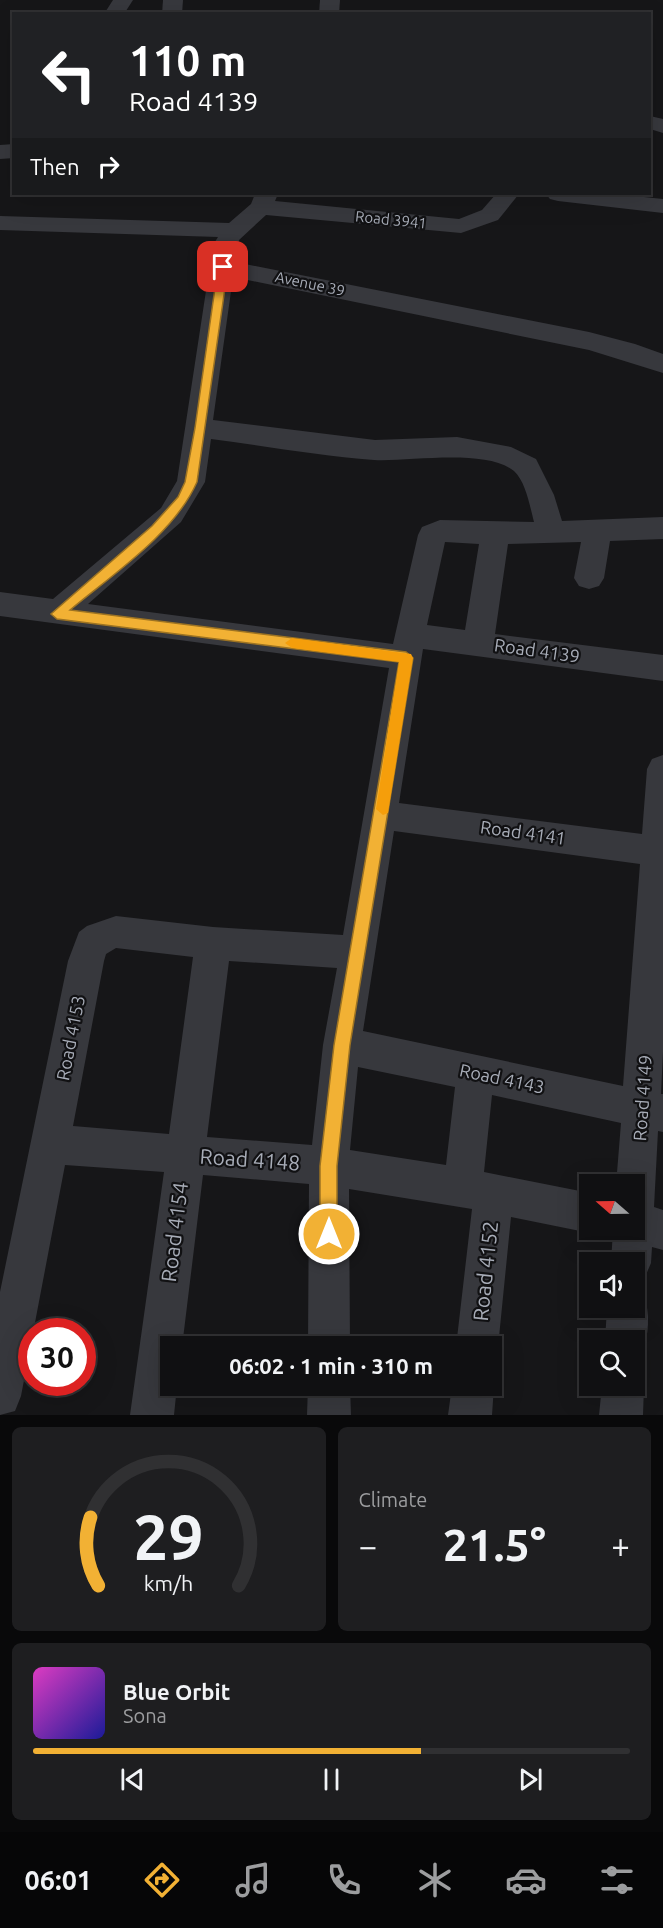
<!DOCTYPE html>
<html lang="en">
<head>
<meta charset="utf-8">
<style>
  body { margin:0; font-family:Ubuntu,sans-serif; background:#1e1e20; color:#f1f3f6; height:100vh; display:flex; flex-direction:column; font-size:22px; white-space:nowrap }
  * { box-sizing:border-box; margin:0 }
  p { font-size:20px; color:#9c9d9f }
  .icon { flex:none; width:33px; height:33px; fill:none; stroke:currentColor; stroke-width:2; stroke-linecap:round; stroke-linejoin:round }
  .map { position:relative; height:1415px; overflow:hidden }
  .side { display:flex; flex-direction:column; gap:12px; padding:12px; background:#09090a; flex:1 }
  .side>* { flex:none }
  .banner { position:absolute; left:12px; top:12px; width:639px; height:183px; border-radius:0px; box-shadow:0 6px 24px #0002,0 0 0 2px #303032; background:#202124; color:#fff; overflow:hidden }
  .needle { width:39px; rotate:290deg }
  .controls { position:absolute; left:579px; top:1174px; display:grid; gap:12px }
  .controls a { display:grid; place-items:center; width:66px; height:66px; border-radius:0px; background:#101012; box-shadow:0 6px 24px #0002,0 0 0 2px #303032; font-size:30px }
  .speed { position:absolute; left:18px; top:1318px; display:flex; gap:12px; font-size:30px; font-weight:700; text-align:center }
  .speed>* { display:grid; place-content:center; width:78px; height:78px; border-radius:50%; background:#101012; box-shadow:0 6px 24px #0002,0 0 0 2px #303032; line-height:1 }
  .speed .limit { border:9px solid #d22; background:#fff; color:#111 }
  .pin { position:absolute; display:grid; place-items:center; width:51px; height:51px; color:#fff; margin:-26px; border-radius:12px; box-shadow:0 3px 9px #0006 }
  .me { position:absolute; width:66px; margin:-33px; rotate:0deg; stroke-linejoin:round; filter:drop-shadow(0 0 4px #0008) }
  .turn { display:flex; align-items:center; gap:21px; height:126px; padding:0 18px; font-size:27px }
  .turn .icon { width:78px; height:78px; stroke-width:2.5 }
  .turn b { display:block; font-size:42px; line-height:51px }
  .then { display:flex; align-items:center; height:57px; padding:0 18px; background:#0003; gap:12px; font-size:22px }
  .big { font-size:45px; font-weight:700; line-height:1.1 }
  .side .tile { flex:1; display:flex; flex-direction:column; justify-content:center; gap:9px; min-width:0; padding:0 21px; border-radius:9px; background:#1e1e20 }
  .side .dial { align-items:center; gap:0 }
  .dial svg { height:156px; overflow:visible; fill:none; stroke:#303032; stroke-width:7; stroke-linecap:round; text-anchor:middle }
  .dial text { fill:#f1f3f6; stroke:none }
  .song { display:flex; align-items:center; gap:18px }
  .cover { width:72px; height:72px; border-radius:9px; background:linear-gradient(135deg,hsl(310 70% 55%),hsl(240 70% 35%)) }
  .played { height:6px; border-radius:3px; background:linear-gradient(90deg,#f2b134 65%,#303032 65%) }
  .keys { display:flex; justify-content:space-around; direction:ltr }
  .heat { display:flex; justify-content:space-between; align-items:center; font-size:33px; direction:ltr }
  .side .tiles { flex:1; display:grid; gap:12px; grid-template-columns:1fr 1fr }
  .tile:last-child { grid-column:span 2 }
  .trip { position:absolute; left:160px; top:1336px; width:342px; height:60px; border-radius:0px; background:#101012; box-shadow:0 6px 24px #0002,0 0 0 2px #303032; font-weight:700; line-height:60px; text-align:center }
  .tabs { display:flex; height:96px; justify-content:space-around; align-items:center; background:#060607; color:#9c9d9f }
  .tabs .icon { width:42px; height:42px }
  .tabs .active { color:#f2b134 }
  .tabs b { font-size:27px; color:#f1f3f6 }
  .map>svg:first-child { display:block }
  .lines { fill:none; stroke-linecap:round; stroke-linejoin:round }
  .minor { fill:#37383d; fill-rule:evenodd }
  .route { fill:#f2b134; stroke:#9d7322; stroke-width:1.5 }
  .slow { fill:#f59e0b }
  .labels { text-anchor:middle; stroke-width:4.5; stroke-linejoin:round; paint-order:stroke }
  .far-street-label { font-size:15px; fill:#a8adb8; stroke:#111113 }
  .street-label { font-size:18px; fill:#a8adb8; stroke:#111113 }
  .near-street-label { font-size:21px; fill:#a8adb8; stroke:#111113 }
</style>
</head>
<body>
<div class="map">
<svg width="663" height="1415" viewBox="0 0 663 1415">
  <rect width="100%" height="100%" fill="#161618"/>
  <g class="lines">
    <g class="minor">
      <polygon points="113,0 133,0 124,14 104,14"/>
      <polygon points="163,0 183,0 182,14 162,14"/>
      <polygon points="320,0 340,0 339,14 319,14"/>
      <polygon points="650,116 663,119 663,133 650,129"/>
      <polygon points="14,144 14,158 0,159 0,145"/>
      <path d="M 255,194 L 278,194 L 275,201 L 459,219 L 482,210 L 496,194 L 519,194 L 498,220 L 461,233 L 266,215 L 239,240 L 235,262 L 589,332 L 635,344 L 663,354 L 663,373 L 589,350 L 233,277 L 213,420 L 375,440 L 457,437 L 511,447 L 536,459 L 554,495 L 562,521 L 663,517 L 663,539 L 610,541 L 604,578 L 599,586 L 589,589 L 579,586 L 574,578 L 581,542 L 508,544 L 495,634 L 663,655 L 663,681 L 423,649 L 399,803 L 642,834 L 647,769 L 652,759 L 663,755 L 663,1052 L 661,1094 L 663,1094 L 663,1132 L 658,1131 L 654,1207 L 663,1210 L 663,1250 L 652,1247 L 651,1263 L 645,1277 L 634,1282 L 634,1263 L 611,1263 L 613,1230 L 634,1230 L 634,1185 L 616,1185 L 621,1123 L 492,1095 L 484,1172 L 590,1193 L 590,1230 L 597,1230 L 590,1233 L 511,1217 L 498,1347 L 492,1362 L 492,1347 L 456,1347 L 472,1209 L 349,1189 L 350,1347 L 308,1347 L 309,1184 L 203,1175 L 182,1347 L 171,1347 L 171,1386 L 177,1386 L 174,1415 L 130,1415 L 164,1172 L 65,1165 L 21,1396 L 15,1411 L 0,1415 L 0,1292 L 68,961 L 79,932 L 87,926 L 116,916 L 213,927 L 343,935 L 389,668 L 0,616 L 0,592 L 53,599 L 161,508 L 177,481 L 213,245 L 218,237 L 0,230 L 0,216 L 229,223 L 251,204 ZM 211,439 C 265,446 320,456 374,460 C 408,462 486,448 514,471 C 526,482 530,507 534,522 L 440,520 L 422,527 L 418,535 L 393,644 L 88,604 L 181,522 L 205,482 ZM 445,542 L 479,544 L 465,630 L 427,625 ZM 394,831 L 640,864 L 623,1086 L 363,1031 ZM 116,948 L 193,957 L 169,1134 L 73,1126 L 104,961 L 106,954 ZM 229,961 L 337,968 L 323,1045 L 312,1145 L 207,1137 ZM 358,1067 L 455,1087 L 446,1165 L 350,1150 Z"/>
      <polygon points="546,194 615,194 663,199 663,213 558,201 550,199"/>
      <path d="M 634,1290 L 643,1293 C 651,1314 649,1335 641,1356 L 634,1358 L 634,1341 L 605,1341 L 607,1308 L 634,1308 Z"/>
      <polygon points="634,1369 638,1371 644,1386 643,1415 599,1415 602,1386 634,1386"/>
      <polygon points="492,1380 494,1386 492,1415 448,1415 452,1386 492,1386"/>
      <polygon points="308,1386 350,1386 351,1415 307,1415"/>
    </g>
  </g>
  <path class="route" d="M 223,263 L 228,267 L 197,482 C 174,534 113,574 70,610 L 406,652 L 413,658 L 350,1045 L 337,1166 L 337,1234 L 335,1240 L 329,1242 L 322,1240 L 320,1234 L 320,1166 L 334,1045 L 399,662 L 57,619 L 51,614 L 152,526 L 178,497 L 185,482 L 195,428 L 218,267 Z"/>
  <polygon class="slow" points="292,638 411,654 413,658 388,813 383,815 376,809 399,662 292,648 285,643"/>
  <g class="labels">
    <g class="far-street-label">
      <text transform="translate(391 220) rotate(6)" y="5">Road 3941</text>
      <text transform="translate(310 284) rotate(12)" y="5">Avenue 39</text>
    </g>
    <g class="street-label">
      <text transform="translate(537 651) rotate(8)" y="6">Road 4139</text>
      <text transform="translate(523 833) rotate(8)" y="6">Road 4141</text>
      <text transform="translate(71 1038) rotate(-79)" y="6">Road 4153</text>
      <text transform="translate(502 1079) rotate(12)" y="6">Road 4143</text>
      <text transform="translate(643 1098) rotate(-86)" y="6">Road 4149</text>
    </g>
    <g class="near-street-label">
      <text transform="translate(250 1160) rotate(4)" y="7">Road 4148</text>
      <text transform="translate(175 1232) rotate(-83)" y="7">Road 4154</text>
      <text transform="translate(486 1271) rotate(-84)" y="7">Road 4152</text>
    </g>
  </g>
</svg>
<div class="controls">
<a><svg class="needle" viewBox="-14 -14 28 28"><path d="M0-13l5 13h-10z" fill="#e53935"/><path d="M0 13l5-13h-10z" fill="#9c9d9f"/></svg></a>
<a><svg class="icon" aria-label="sound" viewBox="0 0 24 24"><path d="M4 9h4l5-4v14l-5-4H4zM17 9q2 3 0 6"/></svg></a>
<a><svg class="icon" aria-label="search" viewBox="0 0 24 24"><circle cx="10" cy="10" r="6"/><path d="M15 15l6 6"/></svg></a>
</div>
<div class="speed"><div class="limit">30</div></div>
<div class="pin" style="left:223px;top:267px;background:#d93025"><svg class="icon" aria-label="arrive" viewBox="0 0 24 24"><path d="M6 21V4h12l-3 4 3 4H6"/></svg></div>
<svg class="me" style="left:329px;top:1234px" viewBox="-20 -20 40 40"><circle r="17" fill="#f2b134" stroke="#fff" stroke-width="3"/><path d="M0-11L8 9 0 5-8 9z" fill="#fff"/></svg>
<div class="trip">06:02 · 1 min · 310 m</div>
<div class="banner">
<div class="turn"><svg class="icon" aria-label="left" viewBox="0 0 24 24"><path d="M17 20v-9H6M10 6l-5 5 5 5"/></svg><div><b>110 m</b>Road 4139</div></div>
<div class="then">Then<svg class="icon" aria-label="right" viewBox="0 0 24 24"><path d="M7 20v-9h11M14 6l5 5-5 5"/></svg></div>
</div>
</div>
<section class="side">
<div class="tiles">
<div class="tile dial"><svg viewBox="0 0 100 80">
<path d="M14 69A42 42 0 1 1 86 69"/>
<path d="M14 69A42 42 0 0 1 10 34" stroke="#f2b134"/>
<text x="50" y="56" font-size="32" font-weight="700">29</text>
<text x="50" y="72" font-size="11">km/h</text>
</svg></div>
<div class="tile"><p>Climate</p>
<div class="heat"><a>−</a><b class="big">21.5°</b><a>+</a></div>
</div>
<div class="tile">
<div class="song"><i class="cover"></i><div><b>Blue Orbit</b><p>Sona</p></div></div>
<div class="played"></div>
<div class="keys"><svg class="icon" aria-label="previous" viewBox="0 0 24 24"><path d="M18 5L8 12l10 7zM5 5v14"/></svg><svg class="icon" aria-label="pause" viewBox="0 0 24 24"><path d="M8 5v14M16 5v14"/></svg><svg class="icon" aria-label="next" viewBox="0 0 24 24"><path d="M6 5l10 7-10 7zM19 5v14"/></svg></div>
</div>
</div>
</section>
<nav class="tabs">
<b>06:01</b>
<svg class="icon active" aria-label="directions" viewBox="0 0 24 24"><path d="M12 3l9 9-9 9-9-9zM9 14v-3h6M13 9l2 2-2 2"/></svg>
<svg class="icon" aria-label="music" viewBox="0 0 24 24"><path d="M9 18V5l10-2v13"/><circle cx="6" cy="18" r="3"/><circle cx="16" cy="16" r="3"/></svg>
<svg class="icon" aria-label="phone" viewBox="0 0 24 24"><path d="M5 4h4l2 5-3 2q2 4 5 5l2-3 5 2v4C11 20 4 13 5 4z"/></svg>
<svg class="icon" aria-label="climate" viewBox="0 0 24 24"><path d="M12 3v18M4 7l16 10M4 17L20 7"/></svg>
<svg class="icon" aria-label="car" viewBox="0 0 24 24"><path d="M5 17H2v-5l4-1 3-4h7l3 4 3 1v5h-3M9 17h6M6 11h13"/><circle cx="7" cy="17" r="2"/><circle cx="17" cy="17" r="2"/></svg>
<svg class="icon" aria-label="filters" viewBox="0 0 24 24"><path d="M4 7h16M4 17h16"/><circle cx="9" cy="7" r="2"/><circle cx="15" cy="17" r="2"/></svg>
</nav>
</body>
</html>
